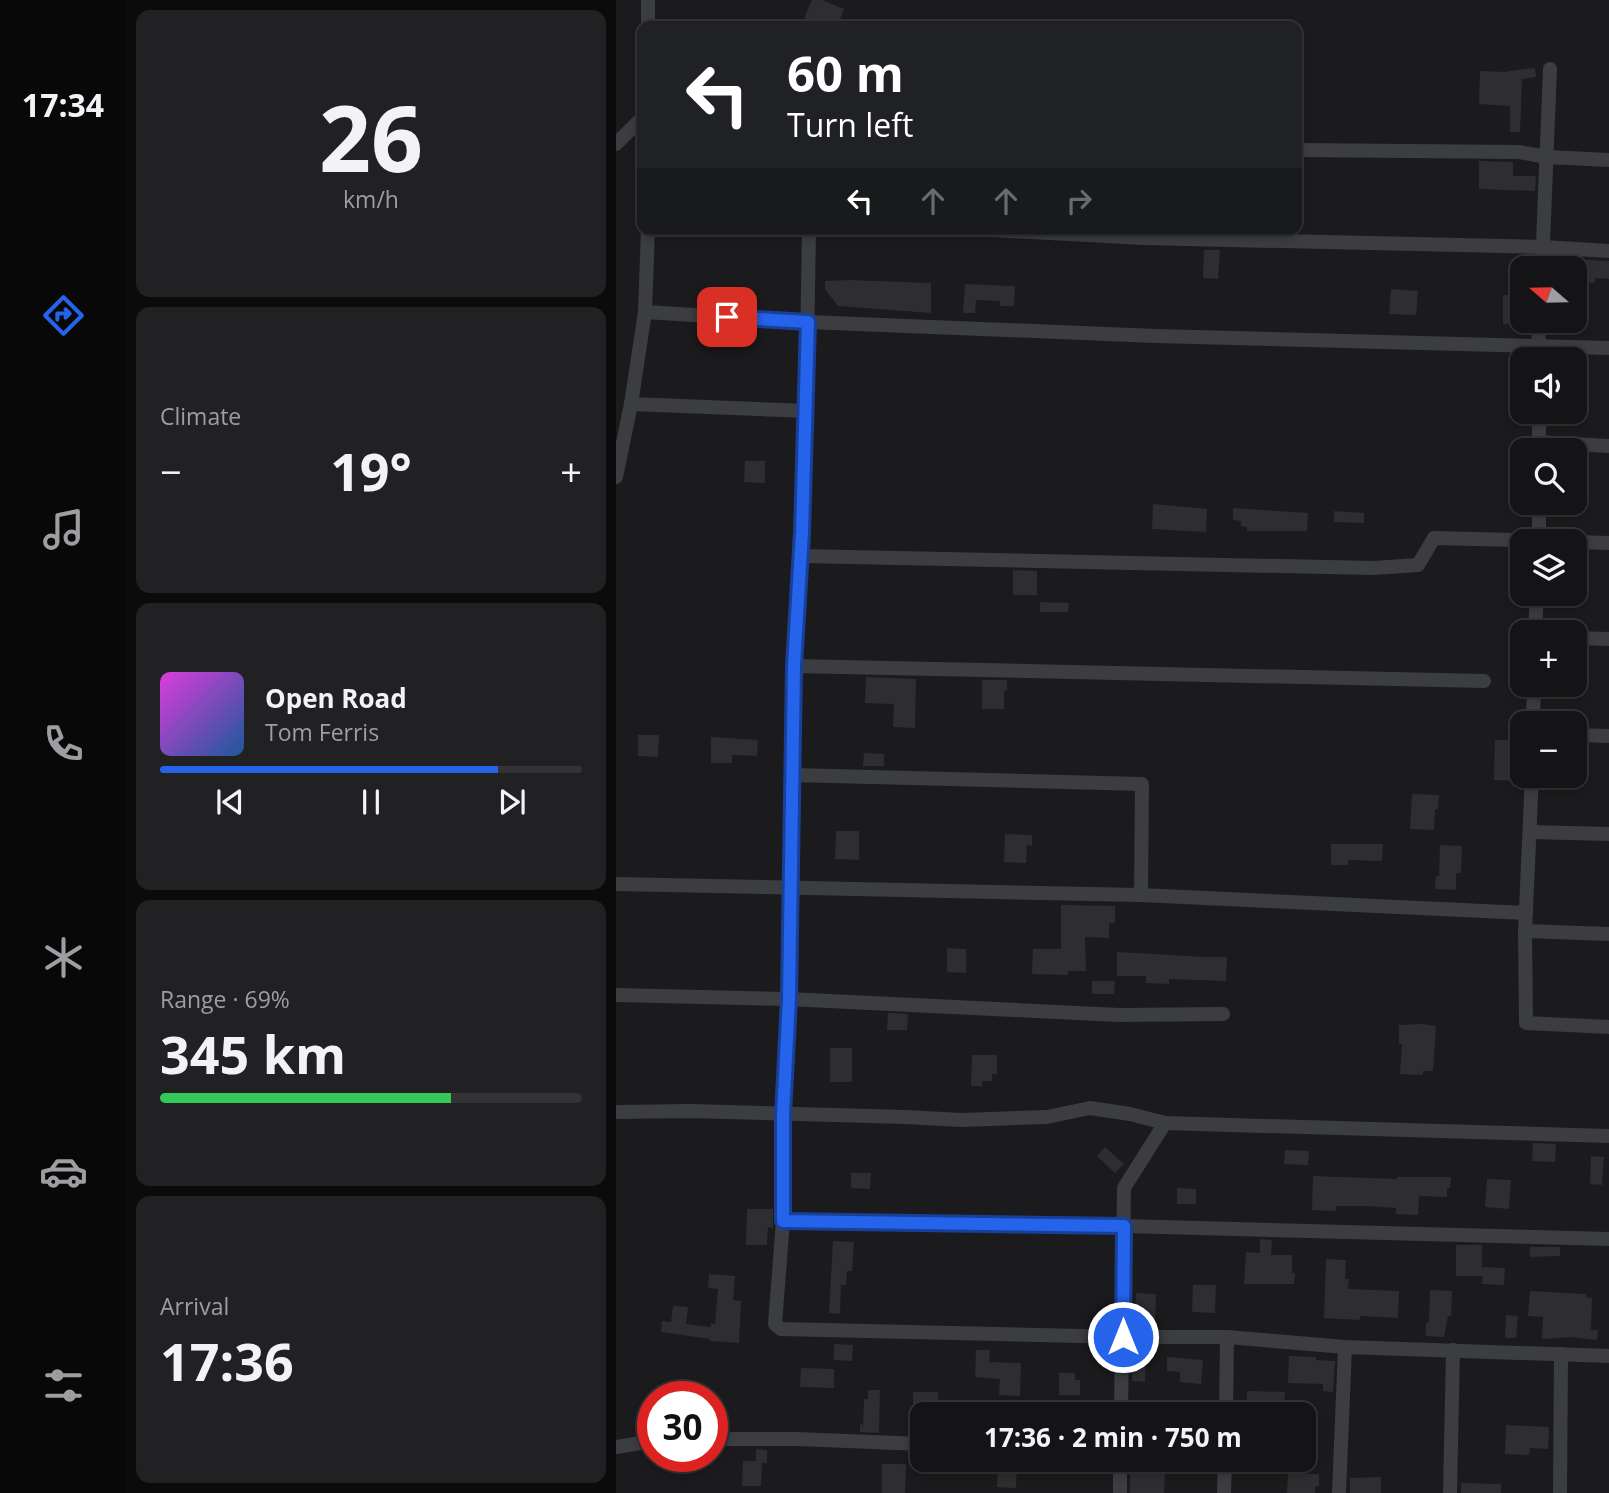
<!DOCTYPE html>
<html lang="en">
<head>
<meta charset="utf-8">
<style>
  body { margin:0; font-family:"Open Sans",sans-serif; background:#212123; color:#f1f3f6; height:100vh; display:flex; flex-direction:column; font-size:26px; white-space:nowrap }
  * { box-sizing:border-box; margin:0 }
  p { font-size:23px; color:#9d9ea1 }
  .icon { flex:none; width:38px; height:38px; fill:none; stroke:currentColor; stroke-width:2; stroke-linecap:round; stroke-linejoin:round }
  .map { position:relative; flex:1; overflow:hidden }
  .details { display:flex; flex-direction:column; gap:10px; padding:10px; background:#0b0b0c; width:490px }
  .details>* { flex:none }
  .top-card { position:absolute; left:21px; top:21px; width:665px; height:214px; border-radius:14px; box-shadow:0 4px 10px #0003,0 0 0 2px #333335; background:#202124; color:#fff; overflow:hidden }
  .needle { width:46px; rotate:290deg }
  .controls { position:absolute; left:894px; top:256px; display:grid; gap:14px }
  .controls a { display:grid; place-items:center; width:77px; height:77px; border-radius:14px; background:#141416; box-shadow:0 4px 10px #0003,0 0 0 2px #333335; font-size:35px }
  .speed { position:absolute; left:21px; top:1381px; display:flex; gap:14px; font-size:35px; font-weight:700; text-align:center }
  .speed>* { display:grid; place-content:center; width:91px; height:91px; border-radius:50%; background:#141416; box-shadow:0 4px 10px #0003,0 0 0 2px #333335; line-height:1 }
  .speed .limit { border:10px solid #d22; background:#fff; color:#111 }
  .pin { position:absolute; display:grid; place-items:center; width:60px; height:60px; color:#fff; margin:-30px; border-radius:14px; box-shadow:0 4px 10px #0006 }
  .me { position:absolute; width:77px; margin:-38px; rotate:0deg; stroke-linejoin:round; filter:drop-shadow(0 0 5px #0008) }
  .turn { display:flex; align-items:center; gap:24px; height:147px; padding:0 35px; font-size:32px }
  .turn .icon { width:91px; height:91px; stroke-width:2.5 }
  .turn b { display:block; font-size:49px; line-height:60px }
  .lanes { display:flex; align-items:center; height:66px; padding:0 35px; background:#0003; justify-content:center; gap:35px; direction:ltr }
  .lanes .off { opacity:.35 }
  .big { font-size:52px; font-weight:700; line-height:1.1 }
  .details .tile { flex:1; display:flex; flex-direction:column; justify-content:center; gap:10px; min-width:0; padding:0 24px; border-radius:14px; background:#212123 }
  .details .dial { align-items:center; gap:0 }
  .dial b { font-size:91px; line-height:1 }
  .song { display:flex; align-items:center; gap:21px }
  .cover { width:84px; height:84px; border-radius:10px; background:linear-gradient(135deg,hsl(300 70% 55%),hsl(210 70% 35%)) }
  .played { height:7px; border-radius:4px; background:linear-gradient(90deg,#2563eb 80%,#333335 80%) }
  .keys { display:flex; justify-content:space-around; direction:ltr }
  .heat { display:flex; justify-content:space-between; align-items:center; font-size:38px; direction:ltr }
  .charge { height:10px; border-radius:5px; background:linear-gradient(90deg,#34c759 69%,#333335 0) }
  .trip { position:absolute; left:294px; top:1402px; width:406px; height:70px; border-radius:14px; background:#141416; box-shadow:0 4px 10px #0003,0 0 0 2px #333335; font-weight:700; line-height:70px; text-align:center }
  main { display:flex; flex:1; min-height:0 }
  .tab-bar { display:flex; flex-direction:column; width:126px; justify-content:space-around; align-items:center; background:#080809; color:#9d9ea1 }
  .tab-bar .icon { width:49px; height:49px }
  .tab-bar .active { color:#2563eb }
  .tab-bar b { font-size:32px; color:#f1f3f6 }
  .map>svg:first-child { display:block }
  .building { fill:#2e2e31 }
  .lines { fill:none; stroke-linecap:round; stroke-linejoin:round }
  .street { stroke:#3c3d41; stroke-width:14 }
  .route-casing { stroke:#184099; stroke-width:18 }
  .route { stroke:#2563eb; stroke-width:12 }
</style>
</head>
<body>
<main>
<nav class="tab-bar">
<b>17:34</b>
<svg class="icon active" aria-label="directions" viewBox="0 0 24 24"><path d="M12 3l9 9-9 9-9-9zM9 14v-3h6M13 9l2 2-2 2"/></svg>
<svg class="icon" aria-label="music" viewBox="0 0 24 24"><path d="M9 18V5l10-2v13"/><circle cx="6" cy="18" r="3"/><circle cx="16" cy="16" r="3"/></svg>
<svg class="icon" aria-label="phone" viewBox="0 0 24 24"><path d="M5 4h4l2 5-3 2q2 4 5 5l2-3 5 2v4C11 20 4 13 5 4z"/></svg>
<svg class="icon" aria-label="climate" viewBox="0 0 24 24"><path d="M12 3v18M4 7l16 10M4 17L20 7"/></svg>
<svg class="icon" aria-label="car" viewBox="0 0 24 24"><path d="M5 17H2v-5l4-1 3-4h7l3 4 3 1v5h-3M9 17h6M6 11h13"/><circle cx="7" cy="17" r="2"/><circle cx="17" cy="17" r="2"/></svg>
<svg class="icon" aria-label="filters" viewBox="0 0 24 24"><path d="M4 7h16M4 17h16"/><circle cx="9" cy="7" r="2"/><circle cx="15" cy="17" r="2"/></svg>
</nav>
<section class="details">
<div class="tile dial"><b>26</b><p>km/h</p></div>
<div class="tile"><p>Climate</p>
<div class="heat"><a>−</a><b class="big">19°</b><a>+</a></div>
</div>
<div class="tile">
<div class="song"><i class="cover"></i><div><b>Open Road</b><p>Tom Ferris</p></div></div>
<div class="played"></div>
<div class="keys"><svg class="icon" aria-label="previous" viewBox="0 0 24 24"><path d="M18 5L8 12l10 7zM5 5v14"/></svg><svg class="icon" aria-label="pause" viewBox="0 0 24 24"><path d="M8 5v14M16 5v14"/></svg><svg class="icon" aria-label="next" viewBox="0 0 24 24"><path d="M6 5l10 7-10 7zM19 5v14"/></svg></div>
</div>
<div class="tile"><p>Range · 69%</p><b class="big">345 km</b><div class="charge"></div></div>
<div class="tile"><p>Arrival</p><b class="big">17:36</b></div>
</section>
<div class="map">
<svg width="993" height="1493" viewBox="0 0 993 1493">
  <rect width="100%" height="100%" fill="#1b1b1d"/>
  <g class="building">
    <polygon points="196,0 206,0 228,9 221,26 207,26 188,18"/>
    <polygon points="919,68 920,77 906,79 904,132 894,132 894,106 863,104 864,71 892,72 892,71"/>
    <polygon points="863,161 897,162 897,176 920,176 919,191 863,189"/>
    <polygon points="588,250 604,250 602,279 587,278"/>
    <polygon points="970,260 993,261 993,279 979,278 979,283 969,283"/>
    <polygon points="233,280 315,283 315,313 222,306 209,289 209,281"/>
    <polygon points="349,284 399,286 398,306 384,306 384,301 360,300 359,313 347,313"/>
    <polygon points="775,289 802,291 800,315 773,314"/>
    <rect x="887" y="295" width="19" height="29"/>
    <polygon points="129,461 149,461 149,483 128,482"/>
    <polygon points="537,504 591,509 590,532 536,529"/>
    <polygon points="617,508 692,513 691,531 631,531 631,527 625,526 625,521 617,520"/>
    <polygon points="718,511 748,513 748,523 718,522"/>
    <polygon points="397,570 421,571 421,595 397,595"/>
    <polygon points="424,602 453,603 452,612 424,612"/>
    <polygon points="250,677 300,679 299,728 277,727 278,704 249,703"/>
    <polygon points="366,680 391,680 391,691 388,691 388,709 366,709"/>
    <polygon points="22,735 43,735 42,757 22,756"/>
    <polygon points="95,737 142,740 141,756 116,755 116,763 95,763"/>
    <polygon points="879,740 898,740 897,781 878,780"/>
    <polygon points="248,753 268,754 268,766 247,766"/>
    <polygon points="796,794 823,795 822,809 819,809 818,830 794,829"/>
    <polygon points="220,831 243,831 243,860 219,859"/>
    <polygon points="389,834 416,835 416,846 411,845 410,863 388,862"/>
    <polygon points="715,844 767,844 766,861 732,860 732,865 715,865"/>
    <polygon points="824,845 846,846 845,873 840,873 840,890 819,889 820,876 823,876"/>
    <polygon points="445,905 499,906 499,923 493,923 493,938 469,937 470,971 452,971 452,975 416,974 417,949 445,949"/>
    <polygon points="331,948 350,949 350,973 331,972"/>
    <polygon points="501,952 589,957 611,957 610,981 553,979 553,984 530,983 530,976 501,976"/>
    <polygon points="476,981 499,981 498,994 476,994"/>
    <polygon points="272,1013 292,1014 291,1030 271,1030"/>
    <polygon points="806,1024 820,1026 817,1071 807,1071 807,1075 784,1074 786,1044 783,1044 783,1025"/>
    <rect x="214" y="1048" width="22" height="34"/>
    <polygon points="356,1055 381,1055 381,1074 376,1074 376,1081 366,1081 366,1086 355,1086"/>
    <polygon points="917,1143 940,1144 939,1162 916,1161"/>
    <polygon points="489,1147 508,1164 499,1173 481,1156"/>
    <polygon points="669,1150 693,1151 692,1165 668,1164"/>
    <polygon points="975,1156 988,1157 986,1185 974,1184"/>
    <polygon points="235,1173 255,1173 254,1189 235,1188"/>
    <polygon points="697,1176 781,1179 781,1177 835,1177 834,1188 831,1188 831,1197 803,1196 802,1215 780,1214 780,1208 752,1206 720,1206 720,1211 696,1210"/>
    <polygon points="871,1179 895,1180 893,1209 869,1207"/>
    <polygon points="561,1188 580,1189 580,1204 561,1204"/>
    <polygon points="131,1209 157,1209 157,1228 152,1227 151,1245 130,1245"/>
    <polygon points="644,1239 656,1240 655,1255 676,1255 676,1273 679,1273 678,1284 628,1284 630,1252 644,1253"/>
    <polygon points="217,1241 238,1242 236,1271 231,1271 230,1285 225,1285 224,1314 213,1313"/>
    <polygon points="840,1245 866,1245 866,1267 889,1268 888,1285 866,1284 867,1276 840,1276"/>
    <polygon points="914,1247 944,1247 944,1256 914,1257"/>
    <polygon points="710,1259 730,1260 729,1279 733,1279 732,1289 783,1291 782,1318 744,1316 744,1320 708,1318"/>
    <polygon points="93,1274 119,1276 117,1300 125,1301 123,1343 94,1341 94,1339 45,1332 46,1321 55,1322 57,1306 72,1307 70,1324 95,1327 95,1323 99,1324 102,1289 92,1288"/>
    <polygon points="577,1285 600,1285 599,1313 576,1312"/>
    <polygon points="814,1290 836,1291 835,1316 832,1316 828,1337 810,1336 810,1323 813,1323"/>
    <polygon points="914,1291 970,1294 970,1297 976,1298 975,1330 982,1330 981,1340 954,1337 926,1339 927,1317 912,1316"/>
    <polygon points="520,1293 540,1294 539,1327 518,1327"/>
    <polygon points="890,1315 902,1316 900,1338 889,1338"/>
    <polygon points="218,1344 237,1345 236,1361 218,1360"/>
    <polygon points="360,1350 374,1350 373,1362 405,1363 404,1396 383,1395 384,1379 359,1377"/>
    <polygon points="517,1353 530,1353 529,1382 516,1381"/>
    <polygon points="673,1356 700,1357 700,1360 719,1361 717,1392 707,1391 707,1384 672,1383"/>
    <polygon points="551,1357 587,1360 585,1384 564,1382 564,1372 551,1371"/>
    <polygon points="185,1368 218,1369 218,1388 184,1387"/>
    <polygon points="443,1373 459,1373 459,1380 464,1380 464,1395 443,1395"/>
    <polygon points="252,1390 264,1390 263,1433 244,1432 244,1424 247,1425 248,1399 252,1399"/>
    <polygon points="631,1391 669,1392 668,1405 655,1405 655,1412 631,1411"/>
    <rect x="297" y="1392" width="25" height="22"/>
    <polygon points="890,1425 933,1427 932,1449 914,1448 913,1455 889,1454"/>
    <polygon points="140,1449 151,1450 151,1463 146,1463 145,1486 126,1486 127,1461 140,1461"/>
    <polygon points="382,1460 401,1460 400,1488 381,1487"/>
    <polygon points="626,1460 686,1460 686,1474 703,1474 703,1486 699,1486 699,1493 671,1493 672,1473 626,1473"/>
    <polygon points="266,1464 290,1464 289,1493 266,1493"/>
    <polygon points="514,1471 549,1473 548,1493 514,1493"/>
    <polygon points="765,1477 765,1493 734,1493 734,1478"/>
    <polygon points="845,1483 885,1484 885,1493 845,1493"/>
  </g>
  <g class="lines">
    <g class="street">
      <polyline points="32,0 32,26"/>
      <polyline points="0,144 26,118"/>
      <polyline points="681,150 903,152 931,157 993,160"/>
      <polyline points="193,229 190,411 178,666 172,999 167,1115 167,1221 159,1324 165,1329 507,1337 611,1337 729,1347 993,1356"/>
      <polyline points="357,229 528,238 927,247 993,251"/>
      <polyline points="926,268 934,69"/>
      <polyline points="29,312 192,322 540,336 993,348"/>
      <polyline points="922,359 923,320"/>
      <polyline points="15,404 190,411"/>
      <polyline points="923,411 923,448"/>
      <polyline points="923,442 993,446"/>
      <polyline points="0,477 15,404 29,312 32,229"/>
      <polyline points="923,541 923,502"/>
      <polyline points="959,542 993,543"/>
      <polyline points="185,556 757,568 802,565 818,538 939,541"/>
      <polyline points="919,632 921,593"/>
      <polyline points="959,638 993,639"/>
      <polyline points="178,666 868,681"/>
      <polyline points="917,723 918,684"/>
      <polyline points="959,735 993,736"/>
      <polyline points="177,775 526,784 525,895"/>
      <polyline points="916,775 909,931 910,1023 993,1027"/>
      <polyline points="914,832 993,834"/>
      <polyline points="0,884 525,895 910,913"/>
      <polyline points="909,931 993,934"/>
      <polyline points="0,995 172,999 503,1015 607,1014"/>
      <polyline points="0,1112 74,1111 289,1117 346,1120 431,1117 474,1108 514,1114 549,1123 993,1136"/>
      <polyline points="167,1221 508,1226 993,1239"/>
      <polyline points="505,1414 508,1188 549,1123"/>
      <polyline points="610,1414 611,1337"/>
      <polyline points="96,1439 180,1439 306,1444"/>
      <polyline points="0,1447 37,1441"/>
      <polyline points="504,1493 504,1460"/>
      <polyline points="608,1493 609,1460"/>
      <polyline points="723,1493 729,1347"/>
      <polyline points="834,1493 837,1350"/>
      <polyline points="944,1493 945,1354"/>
    </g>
  </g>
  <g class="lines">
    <defs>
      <polyline id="route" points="111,317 192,322 186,532 178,666 173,999 167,1115 167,1221 508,1226 507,1337"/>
    </defs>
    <use href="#route" class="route-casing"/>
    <use href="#route" class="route"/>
  </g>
</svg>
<div class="controls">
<a><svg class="needle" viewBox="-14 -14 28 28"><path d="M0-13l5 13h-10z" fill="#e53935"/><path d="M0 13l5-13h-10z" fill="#9d9ea1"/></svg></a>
<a><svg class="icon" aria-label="sound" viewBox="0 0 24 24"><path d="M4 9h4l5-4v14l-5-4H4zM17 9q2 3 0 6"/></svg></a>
<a><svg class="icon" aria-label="search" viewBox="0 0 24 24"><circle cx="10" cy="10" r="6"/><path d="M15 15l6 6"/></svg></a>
<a><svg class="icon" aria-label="layers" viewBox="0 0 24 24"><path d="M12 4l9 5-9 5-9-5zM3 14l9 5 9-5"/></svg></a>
<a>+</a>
<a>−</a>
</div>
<div class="speed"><div class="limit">30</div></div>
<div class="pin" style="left:111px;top:317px;background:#d93025"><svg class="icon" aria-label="arrive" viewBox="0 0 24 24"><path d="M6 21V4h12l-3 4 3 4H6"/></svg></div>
<svg class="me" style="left:507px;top:1337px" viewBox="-20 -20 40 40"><circle r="17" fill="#2563eb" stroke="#fff" stroke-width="3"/><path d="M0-11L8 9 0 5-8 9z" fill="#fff"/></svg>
<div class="trip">17:36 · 2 min · 750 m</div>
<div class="top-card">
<div class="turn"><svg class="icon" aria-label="left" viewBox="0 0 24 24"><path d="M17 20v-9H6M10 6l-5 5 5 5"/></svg><div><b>60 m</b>Turn left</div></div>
<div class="lanes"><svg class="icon" aria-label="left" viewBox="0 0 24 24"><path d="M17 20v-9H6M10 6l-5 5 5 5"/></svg><svg class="icon off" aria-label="ahead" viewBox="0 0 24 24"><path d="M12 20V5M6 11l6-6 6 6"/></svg><svg class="icon off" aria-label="ahead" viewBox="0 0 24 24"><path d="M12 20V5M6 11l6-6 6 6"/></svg><svg class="icon off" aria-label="right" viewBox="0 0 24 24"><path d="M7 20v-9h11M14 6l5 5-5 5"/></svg></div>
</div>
</div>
</main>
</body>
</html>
